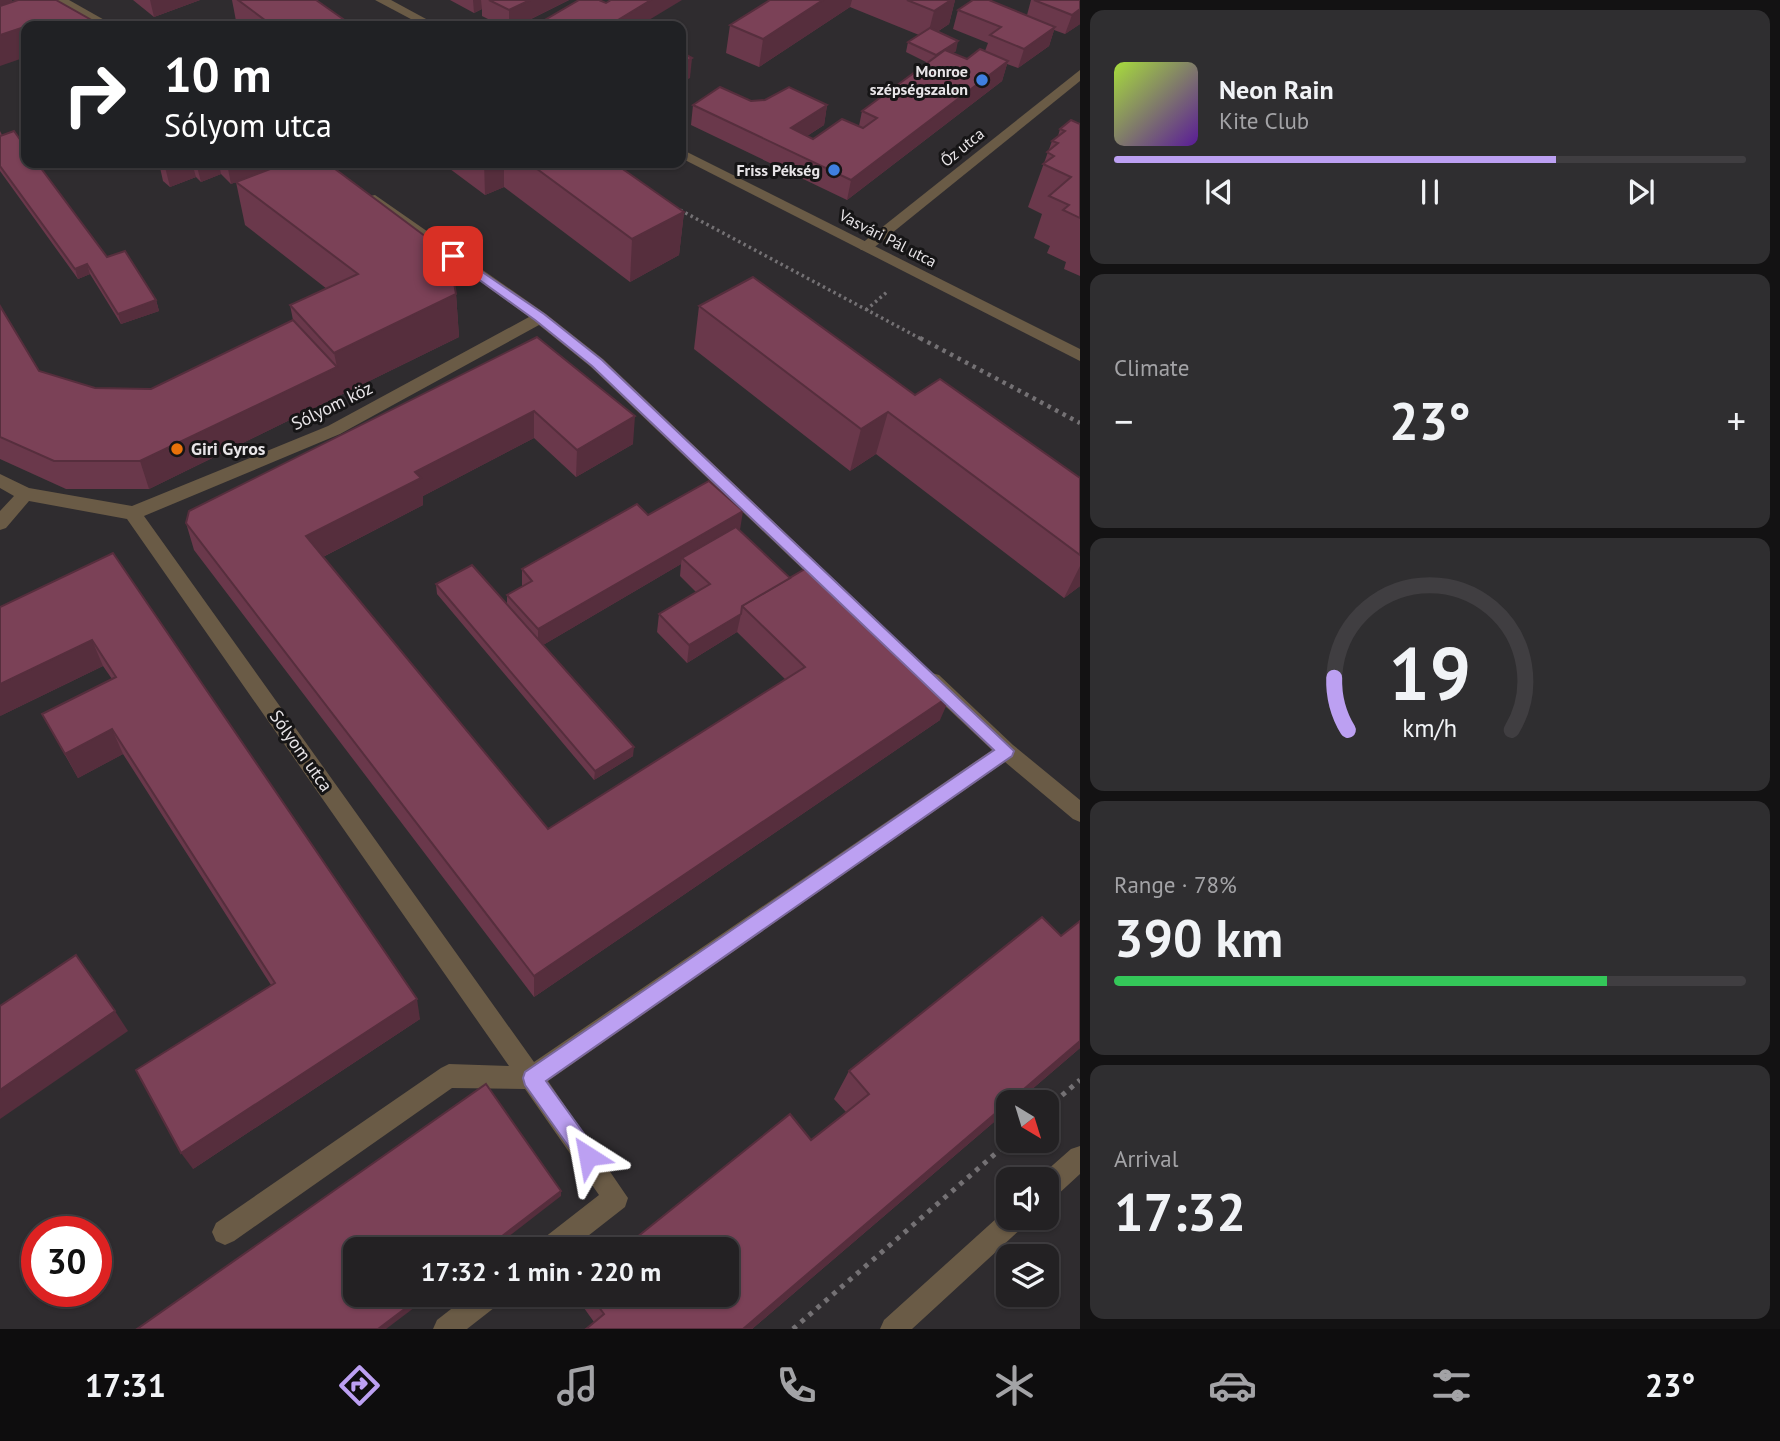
<!DOCTYPE html>
<html lang="en">
<head>
<meta charset="utf-8">
<style>
  body { margin:0; font-family:"PT Sans",sans-serif; background:#2f2e30; color:#f1f3f6; height:100vh; display:flex; flex-direction:column; font-size:26px; white-space:nowrap }
  * { box-sizing:border-box; margin:0 }
  p { font-size:23px; color:#a3a3a6 }
  .icon { flex:none; width:38px; height:38px; fill:none; stroke:currentColor; stroke-width:2; stroke-linecap:round; stroke-linejoin:round }
  .map { position:relative; flex:1; overflow:hidden }
  .panel { display:flex; flex-direction:column; gap:10px; padding:10px; background:#131213; width:700px }
  .panel>* { flex:none }
  .top-card { position:absolute; left:21px; top:21px; width:665px; height:147px; border-radius:14px; box-shadow:0 2px 5px #0004,0 0 0 2px #403e41; background:#202124; color:#fff; overflow:hidden }
  .needle { width:46px; rotate:142deg }
  .tools { position:absolute; left:996px; top:1090px; display:grid; gap:14px }
  .tools a { display:grid; place-items:center; width:63px; height:63px; border-radius:14px; background:#232123; box-shadow:0 2px 5px #0004,0 0 0 2px #403e41; font-size:35px }
  .speed { position:absolute; left:21px; top:1216px; display:flex; gap:14px; font-size:35px; font-weight:700; text-align:center }
  .speed>* { display:grid; place-content:center; width:91px; height:91px; border-radius:50%; background:#232123; box-shadow:0 2px 5px #0004,0 0 0 2px #403e41; line-height:1 }
  .speed .limit { border:10px solid #d22; background:#fff; color:#111 }
  .pin { position:absolute; display:grid; place-items:center; width:60px; height:60px; color:#fff; margin:-30px; border-radius:14px; box-shadow:0 4px 10px #0006 }
  .me { position:absolute; width:77px; margin:-38px; rotate:326deg; stroke-linejoin:round; filter:drop-shadow(0 0 5px #0008) }
  .turn { display:flex; align-items:center; gap:24px; height:147px; padding:0 28px; font-size:32px }
  .turn .icon { width:91px; height:91px; stroke-width:2.5 }
  .turn b { display:block; font-size:49px; line-height:60px }
  .big { font-size:52px; font-weight:700; line-height:1.1 }
  .panel .widget { flex:1; display:flex; flex-direction:column; justify-content:center; gap:10px; min-width:0; padding:0 24px; border-radius:14px; background:#2f2e30 }
  .panel .dial { align-items:center; gap:0 }
  .dial svg { height:182px; overflow:visible; fill:none; stroke:#403e41; stroke-width:7; stroke-linecap:round; text-anchor:middle }
  .dial text { fill:#f1f3f6; stroke:none }
  .song { display:flex; align-items:center; gap:21px }
  .cover { width:84px; height:84px; border-radius:10px; background:linear-gradient(135deg,hsl(80 70% 55%),hsl(270 70% 35%)) }
  .played { height:7px; border-radius:4px; background:linear-gradient(90deg,#bca0f2 70%,#403e41 70%) }
  .keys { display:flex; justify-content:space-around; direction:ltr }
  .heat { display:flex; justify-content:space-between; align-items:center; font-size:38px; direction:ltr }
  .charge { height:10px; border-radius:5px; background:linear-gradient(90deg,#34c759 78%,#403e41 0) }
  .trip { position:absolute; left:343px; top:1237px; width:396px; height:70px; border-radius:14px; background:#232123; box-shadow:0 2px 5px #0004,0 0 0 2px #403e41; font-weight:700; line-height:70px; text-align:center }
  .tabs { display:flex; height:112px; justify-content:space-around; align-items:center; background:#0e0d0e; color:#a3a3a6 }
  .tabs .icon { width:49px; height:49px }
  .tabs .on { color:#bca0f2 }
  .tabs b { font-size:32px; color:#f1f3f6 }
  main { display:flex; flex:1; min-height:0 }
  .map>svg:first-child { display:block }
  .lines { fill:none; stroke-linecap:round; stroke-linejoin:round }
  .path-far2 { stroke:#747174; stroke-width:3.5; stroke-dasharray:2.5 3.5; stroke-linecap:butt }
  .path-far1 { stroke:#747174; stroke-width:4.5; stroke-dasharray:3.5 5; stroke-linecap:butt }
  .path { stroke:#747174; stroke-width:5; stroke-dasharray:4.5 6; stroke-linecap:butt }
  .minor { fill:#6a5b46; fill-rule:evenodd }
  .tertiary { fill:#6a5b46; fill-rule:evenodd }
  .wall { fill:#6a384b }
  .shaded-wall { fill:#562e3d }
  .building { fill:#7b4157; stroke:#562e3d; stroke-width:2 }
  .route { fill:#bca0f2; stroke:#7a689d; stroke-width:2 }
  .shop-dot { fill:#3f7fe0; stroke:#161516; stroke-width:2.5 }
  .food-dot { fill:#e8710a; stroke:#161516; stroke-width:2.5 }
  .labels { text-anchor:middle; stroke-width:6; stroke-linejoin:round; paint-order:stroke }
  .far-poi-label { font-size:16px; font-weight:bold; fill:#e8e5e8; stroke:#161516; text-anchor:end }
  .far-street-label { font-size:16px; fill:#e8e5e8; stroke:#161516 }
  .street-label { font-size:18px; fill:#e8e5e8; stroke:#161516 }
  .poi-label { font-size:18px; font-weight:bold; fill:#e8e5e8; stroke:#161516; text-anchor:start }
</style>
</head>
<body>
<main>
<div class="map">
<svg width="1080" height="1329" viewBox="0 0 1080 1329">
  <rect width="100%" height="100%" fill="#2f2c2f"/>
  <g class="lines">
    <g class="path-far2">
      <polyline points="680,210 923,340"/>
      <polyline points="866,310 887,292"/>
    </g>
    <polyline class="path-far1" points="920,338 1080,423"/>
    <g class="path">
      <polyline points="1046,1109 1080,1080"/>
      <polyline points="793,1329 1010,1141"/>
    </g>
    <g class="minor">
      <polygon points="54,0 69,0 115,26 100,26"/>
      <polygon points="1080,70 1080,81 871,250 861,250 859,247 861,244"/>
      <polygon points="375,195 546,314 603,359 876,619 874,624 867,626 860,624 591,367 539,325 340,434 144,516 534,1062 992,750 925,687 922,681 925,675 932,673 939,675 1013,745 1080,800 1080,822 1073,819 1005,762 548,1081 628,1198 625,1207 570,1250 537,1250 540,1241 599,1195 525,1089 452,1088 234,1241 225,1245 216,1241 212,1232 216,1223 441,1068 449,1064 509,1066 127,519 29,501 6,528 0,530 0,511 14,496 0,488 0,474 29,488 132,506 328,426 529,317 370,202 368,199 370,196"/>
      <polygon points="1080,1146 1080,1174 1055,1197 1046,1200 1046,1180 1037,1179 1071,1149"/>
      <polygon points="1008,1208 1008,1218 1026,1218 1023,1227 912,1329 880,1329 884,1320"/>
      <polygon points="469,1295 503,1295 499,1304 467,1329 433,1329 437,1320"/>
    </g>
    <g class="tertiary">
      <polygon points="375,0 391,0 439,26 424,26"/>
      <polygon points="681,149 1080,349 1080,361 681,158"/>
    </g>
  </g>
  <g class="wall">
    <polygon points="133,0 200,0 154,17"/>
    <polygon points="232,0 316,0 353,26 237,26"/>
    <polygon points="450,0 569,0 517,26 502,26 482,16 482,9 474,13"/>
    <polygon points="770,0 955,0 949,24 937,32 956,51 953,53 967,59 985,51 988,43 953,29 958,10 1027,15 1031,0 1080,0 1080,24 1065,34 1054,30 1049,46 1018,68 1007,64 1002,81 847,200 691,125 693,105 751,101 827,105 824,125 807,136 813,139 859,126 862,111 928,63 906,52 908,42 919,35 850,7 759,67 726,53 730,25"/>
    <polygon points="1080,124 1080,276 1064,269 1066,262 1047,253 1050,246 1034,238 1042,214 1028,207 1052,141 1058,136 1060,129"/>
    <polygon points="0,131 2,135 107,257 156,300 159,311 121,324 90,274 78,279 0,171"/>
    <polygon points="159,163 274,163 275,166 231,184 221,174 201,182 196,177 170,187 163,181"/>
    <polygon points="442,163 614,163 684,212 679,255 630,282 504,187 485,195"/>
    <polygon points="236,182 456,294 459,337 149,489 66,489 0,459 0,306 39,371 95,388 151,389 293,320 290,305 327,289 245,225"/>
    <polygon points="699,306 915,395 1080,478 1080,586 1064,598 876,454 850,471 694,349"/>
    <polygon points="537,337 633,444 576,477 534,438 423,496 423,505 323,557 548,829 786,680 737,632 687,663 657,632 659,614 696,592 680,576 681,564 543,645 633,756 594,780 437,594 436,584 507,604 507,595 522,587 522,569 648,515 739,530 940,720 534,997 194,550 186,523"/>
    <polygon points="113,553 420,1019 193,1169 271,985 123,754 78,778 42,714 112,679 103,666 0,716"/>
    <polygon points="1080,1048 1017,1102 1008,1102 1008,1110 752,1329 586,1329 594,1322 579,1301 580,1295 726,1295 811,1140 846,1112 834,1099 849,1071"/>
  </g>
  <g class="shaded-wall">
    <polygon points="0,0 12,0 15,10 0,15"/>
    <polygon points="150,0 200,0 154,17"/>
    <polygon points="473,0 481,0 482,9 474,13"/>
    <polygon points="530,0 569,0 517,26 509,26 509,10"/>
    <polygon points="651,0 682,0 639,26 608,26"/>
    <polygon points="823,0 852,0 850,7 759,67 763,39"/>
    <polygon points="951,0 955,0 949,24 927,38 934,11"/>
    <polygon points="1080,9 1080,24 1065,34 1072,15"/>
    <polygon points="24,27 26,35 26,57 0,66 0,35"/>
    <polygon points="1055,27 1049,46 1018,68 1024,49"/>
    <polygon points="958,41 956,51 934,66 936,55"/>
    <polygon points="692,58 690,78 681,83 681,64"/>
    <polygon points="1008,61 1002,81 847,200 851,180"/>
    <polygon points="827,105 824,125 788,148 791,128"/>
    <polygon points="176,163 192,163 196,177 170,187 165,167"/>
    <polygon points="196,163 219,163 221,174 201,182"/>
    <polygon points="230,163 274,163 275,166 231,184 227,164"/>
    <polygon points="484,163 504,163 504,187 485,195"/>
    <polygon points="684,212 679,255 630,282 632,239"/>
    <polygon points="87,264 90,274 78,279 75,269"/>
    <polygon points="456,294 459,337 149,489 140,461 337,367 334,353"/>
    <polygon points="156,300 159,311 121,324 118,314"/>
    <polygon points="534,411 534,438 423,496 423,505 311,563 306,536 415,472"/>
    <polygon points="888,412 876,454 850,471 861,429"/>
    <polygon points="635,416 633,444 576,477 577,450"/>
    <polygon points="743,511 740,530 682,558 681,564 538,648 538,629"/>
    <polygon points="1080,566 1080,586 1064,598"/>
    <polygon points="741,614 737,632 687,663 689,645"/>
    <polygon points="92,640 103,666 0,716 0,684"/>
    <polygon points="951,695 940,720 534,997 534,976"/>
    <polygon points="112,729 123,754 78,778 65,754"/>
    <polygon points="634,747 633,756 594,780 595,771"/>
    <polygon points="417,999 420,1019 193,1169 181,1153"/>
    <polygon points="115,1011 128,1031 0,1119 0,1090"/>
    <polygon points="1080,1041 1080,1048 1017,1102 1008,1102"/>
    <polygon points="1008,1103 1008,1110 752,1329 743,1329"/>
    <polygon points="561,1191 561,1196 491,1250 484,1250"/>
    <polygon points="423,1295 431,1295 386,1329 378,1329"/>
  </g>
  <g class="building">
    <polygon points="18,0 56,0 102,26 26,26 26,28 24,27 0,35 0,6"/>
    <polygon points="238,0 316,0 353,26 273,26"/>
    <polygon points="489,0 530,0 509,10"/>
    <polygon points="579,0 599,0 606,3 611,0 651,0 608,26 542,26 538,24"/>
    <polygon points="770,0 823,0 763,39 730,25"/>
    <polygon points="907,0 951,0 934,11"/>
    <polygon points="973,0 989,0 1055,27 1024,49 990,35 1001,27 958,10"/>
    <polygon points="1034,0 1080,0 1080,9 1072,15"/>
    <polygon points="930,28 958,41 936,55 908,42"/>
    <polygon points="980,49 1008,61 851,180 693,105 720,87 751,101 765,100 789,87 827,105 791,128 813,139 842,119 863,128 877,118 862,111 945,50 967,59"/>
    <polygon points="681,52 692,58 681,64"/>
    <polygon points="1071,120 1080,124 1080,218 1063,210 1069,205 1049,196 1071,177 1043,164 1054,156 1047,152 1058,143 1052,141 1065,131 1060,129"/>
    <polygon points="14,131 26,148 26,163 37,163 107,257 125,251 156,300 118,314 87,264 75,269 0,166 0,136"/>
    <polygon points="160,163 176,163 165,167"/>
    <polygon points="286,163 327,163 449,254 456,294 334,353 290,305 358,274 236,182"/>
    <polygon points="529,163 614,163 684,212 632,239"/>
    <polygon points="753,277 915,395 940,379 1080,478 1080,555 888,412 861,429 699,306"/>
    <polygon points="0,306 39,371 95,388 151,389 293,320 337,367 140,461 54,461 0,437"/>
    <polygon points="537,337 635,416 577,450 534,411 415,472 421,478 306,536 548,829 805,667 742,606 810,566 951,695 534,976 186,523 189,511"/>
    <polygon points="709,481 743,511 538,629 507,595 532,581 522,569 637,504 648,515"/>
    <polygon points="736,527 790,578 742,606 741,614 689,645 659,614 710,584 682,558"/>
    <polygon points="113,553 417,999 181,1153 136,1070 275,983 112,729 65,754 42,714 116,677 92,640 0,684 0,607"/>
    <polygon points="472,565 634,747 595,771 436,584"/>
    <polygon points="1042,917 1061,936 1080,921 1080,1041 743,1329 586,1329 604,1314 590,1295 726,1295 726,1250 621,1250 790,1114 811,1140 843,1115 869,1094 849,1071"/>
    <polygon points="76,955 115,1011 0,1090 0,1006"/>
    <polygon points="486,1084 561,1191 484,1250 355,1250 355,1295 423,1295 378,1329 137,1329"/>
  </g>
  <polygon class="route" points="453,252 544,314 602,360 1014,751 1012,756 546,1081 595,1149 598,1156 595,1164 588,1166 581,1164 525,1085 523,1078 525,1072 994,750 592,366 535,320 449,258 447,256"/>
  <g class="shop-dot">
    <circle cx="982" cy="80" r="7"/>
    <circle cx="834" cy="170" r="7"/>
  </g>
  <circle class="food-dot" cx="177" cy="449" r="7"/>
  <g class="labels">
    <g class="far-poi-label">
      <text x="968" y="77">Monroe<tspan x="968" dy="18">szépségszalon</tspan></text>
      <text x="820" y="176">Friss Pékség</text>
    </g>
    <g class="far-street-label">
      <text transform="translate(962 147) rotate(-39)" y="6">Őz utca</text>
      <text transform="translate(888 238) rotate(27)" y="6">Vasvári Pál utca</text>
    </g>
    <g class="street-label">
      <text transform="translate(332 406) rotate(-26)" y="6">Sólyom köz</text>
      <text transform="translate(301 751) rotate(55)" y="6">Sólyom utca</text>
    </g>
    <g class="poi-label">
      <text x="191" y="455">Giri Gyros</text>
    </g>
  </g>
</svg>
<div class="tools">
<a><svg class="needle" viewBox="-14 -14 28 28"><path d="M0-13l5 13h-10z" fill="#e53935"/><path d="M0 13l5-13h-10z" fill="#a3a3a6"/></svg></a>
<a><svg class="icon" aria-label="sound" viewBox="0 0 24 24"><path d="M4 9h4l5-4v14l-5-4H4zM17 9q2 3 0 6"/></svg></a>
<a><svg class="icon" aria-label="layers" viewBox="0 0 24 24"><path d="M12 4l9 5-9 5-9-5zM3 14l9 5 9-5"/></svg></a>
</div>
<div class="speed"><div class="limit">30</div></div>
<div class="pin" style="left:453px;top:256px;background:#d93025"><svg class="icon" aria-label="arrive" viewBox="0 0 24 24"><path d="M6 21V4h12l-3 4 3 4H6"/></svg></div>
<svg class="me" style="left:588px;top:1156px" viewBox="-20 -20 40 40"><path d="M0-17L14 15 0 8-14 15z" fill="#bca0f2" stroke="#fff" stroke-width="4"/></svg>
<div class="trip">17:32 · 1 min · 220 m</div>
<div class="top-card">
<div class="turn"><svg class="icon" aria-label="right" viewBox="0 0 24 24"><path d="M7 20v-9h11M14 6l5 5-5 5"/></svg><div><b>10 m</b>Sólyom utca</div></div>
</div>
</div>
<section class="panel">
<div class="widget">
<div class="song"><i class="cover"></i><div><b>Neon Rain</b><p>Kite Club</p></div></div>
<div class="played"></div>
<div class="keys"><svg class="icon" aria-label="previous" viewBox="0 0 24 24"><path d="M18 5L8 12l10 7zM5 5v14"/></svg><svg class="icon" aria-label="pause" viewBox="0 0 24 24"><path d="M8 5v14M16 5v14"/></svg><svg class="icon" aria-label="next" viewBox="0 0 24 24"><path d="M6 5l10 7-10 7zM19 5v14"/></svg></div>
</div>
<div class="widget"><p>Climate</p>
<div class="heat"><a>−</a><b class="big">23°</b><a>+</a></div>
</div>
<div class="widget dial"><svg viewBox="0 0 100 80">
<path d="M14 69A42 42 0 1 1 86 69"/>
<path d="M14 69A42 42 0 0 1 8 46" stroke="#bca0f2"/>
<text x="50" y="56" font-size="32" font-weight="700">19</text>
<text x="50" y="72" font-size="11">km/h</text>
</svg></div>
<div class="widget"><p>Range · 78%</p><b class="big">390 km</b><div class="charge"></div></div>
<div class="widget"><p>Arrival</p><b class="big">17:32</b></div>
</section>
</main>
<nav class="tabs">
<b>17:31</b>
<svg class="icon on" aria-label="directions" viewBox="0 0 24 24"><path d="M12 3l9 9-9 9-9-9zM9 14v-3h6M13 9l2 2-2 2"/></svg>
<svg class="icon" aria-label="music" viewBox="0 0 24 24"><path d="M9 18V5l10-2v13"/><circle cx="6" cy="18" r="3"/><circle cx="16" cy="16" r="3"/></svg>
<svg class="icon" aria-label="phone" viewBox="0 0 24 24"><path d="M5 4h4l2 5-3 2q2 4 5 5l2-3 5 2v4C11 20 4 13 5 4z"/></svg>
<svg class="icon" aria-label="climate" viewBox="0 0 24 24"><path d="M12 3v18M4 7l16 10M4 17L20 7"/></svg>
<svg class="icon" aria-label="car" viewBox="0 0 24 24"><path d="M5 17H2v-5l4-1 3-4h7l3 4 3 1v5h-3M9 17h6M6 11h13"/><circle cx="7" cy="17" r="2"/><circle cx="17" cy="17" r="2"/></svg>
<svg class="icon" aria-label="filters" viewBox="0 0 24 24"><path d="M4 7h16M4 17h16"/><circle cx="9" cy="7" r="2"/><circle cx="15" cy="17" r="2"/></svg>
<b>23°</b>
</nav>
</body>
</html>
